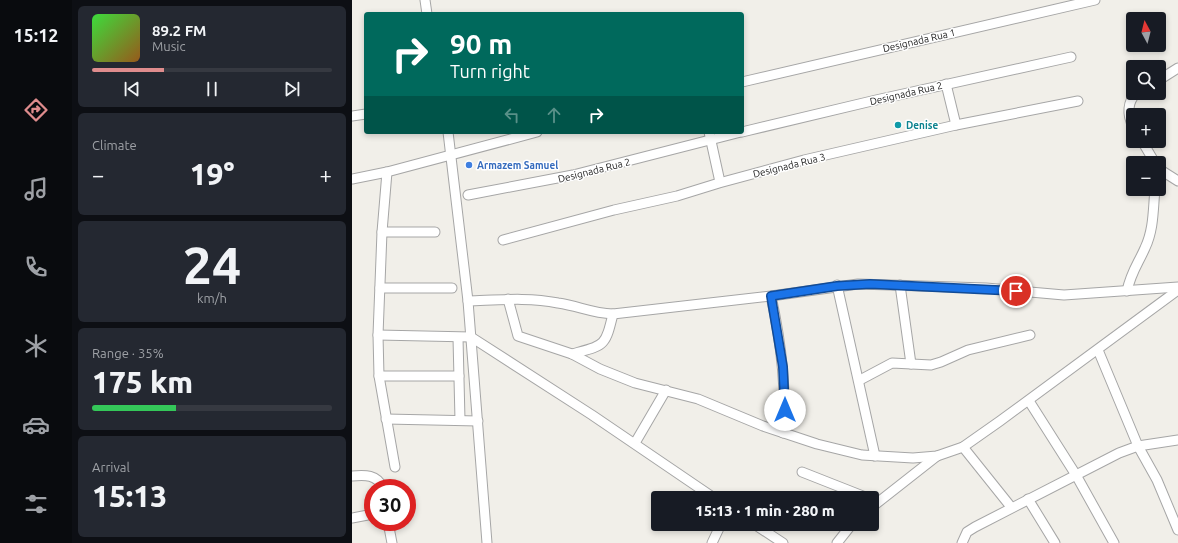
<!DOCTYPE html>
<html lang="en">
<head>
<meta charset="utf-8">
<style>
  body { margin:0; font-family:Ubuntu,sans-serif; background:#242831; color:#f1f3f6; height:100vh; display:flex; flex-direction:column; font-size:15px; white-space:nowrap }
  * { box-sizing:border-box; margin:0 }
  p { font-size:13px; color:#9ea1a6 }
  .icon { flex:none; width:22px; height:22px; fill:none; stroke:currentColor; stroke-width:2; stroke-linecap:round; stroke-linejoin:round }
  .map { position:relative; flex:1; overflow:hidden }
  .panel { display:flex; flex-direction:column; gap:6px; padding:6px; background:#0d0f14; width:280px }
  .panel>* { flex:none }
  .top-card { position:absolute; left:12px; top:12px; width:380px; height:122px; border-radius:4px; box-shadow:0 2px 6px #0003; background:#00695c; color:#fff; overflow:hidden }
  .needle { width:26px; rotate:353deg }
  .tools { position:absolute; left:774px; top:12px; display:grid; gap:8px }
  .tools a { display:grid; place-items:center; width:40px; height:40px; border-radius:4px; background:#171b24; box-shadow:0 2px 6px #0003; font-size:20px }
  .speed { position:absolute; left:12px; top:479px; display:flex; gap:8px; font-size:20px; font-weight:700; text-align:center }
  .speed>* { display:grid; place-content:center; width:52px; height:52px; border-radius:50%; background:#171b24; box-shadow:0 2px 6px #0003; line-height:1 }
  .speed .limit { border:6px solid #d22; background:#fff; color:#111 }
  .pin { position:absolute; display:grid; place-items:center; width:34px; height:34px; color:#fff; margin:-17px; border:2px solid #fff; border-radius:50%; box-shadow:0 1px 4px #0007 }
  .me { position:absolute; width:44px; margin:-22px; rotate:0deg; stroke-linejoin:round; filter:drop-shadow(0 0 3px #0008) }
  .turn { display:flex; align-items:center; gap:14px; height:84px; padding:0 20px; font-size:18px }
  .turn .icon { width:52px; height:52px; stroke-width:2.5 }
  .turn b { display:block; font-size:28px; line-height:34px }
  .lanes { display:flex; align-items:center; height:38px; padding:0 20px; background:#0003; justify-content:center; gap:20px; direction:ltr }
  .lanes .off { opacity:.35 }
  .big { font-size:30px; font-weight:800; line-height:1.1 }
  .panel .tile { flex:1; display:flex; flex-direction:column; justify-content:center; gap:6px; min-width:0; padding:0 14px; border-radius:6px; background:#242831 }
  .panel .dial { align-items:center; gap:0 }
  .dial b { font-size:52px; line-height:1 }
  .song { display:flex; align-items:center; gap:12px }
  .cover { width:48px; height:48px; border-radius:6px; background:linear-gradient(135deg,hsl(120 70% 55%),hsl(30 70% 35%)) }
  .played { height:4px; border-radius:2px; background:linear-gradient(90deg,#df8c8d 30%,#363941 30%) }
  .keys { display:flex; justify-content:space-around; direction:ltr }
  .heat { display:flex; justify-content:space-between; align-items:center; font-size:22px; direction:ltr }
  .charge { height:6px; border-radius:3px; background:linear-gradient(90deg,#34c759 35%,#363941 0) }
  .trip { position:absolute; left:299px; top:491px; width:228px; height:40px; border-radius:4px; background:#171b24; box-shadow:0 2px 6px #0003; font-weight:800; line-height:40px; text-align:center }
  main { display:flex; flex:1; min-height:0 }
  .dock { display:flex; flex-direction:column; width:72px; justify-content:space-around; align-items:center; background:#090b0e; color:#9ea1a6 }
  .dock .icon { width:28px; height:28px }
  .dock .current { color:#df8c8d }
  .dock b { font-size:18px; color:#f1f3f6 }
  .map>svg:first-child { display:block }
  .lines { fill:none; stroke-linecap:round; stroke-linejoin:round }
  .minor-casing { stroke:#a6a6a6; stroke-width:11 }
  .minor { stroke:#fff; stroke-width:9 }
  .route-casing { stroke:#114b97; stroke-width:10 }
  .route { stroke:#1a73e8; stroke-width:7 }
  .culture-dot { fill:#0f9aa8; stroke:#fff; stroke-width:1.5 }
  .shop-dot { fill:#3f7fe0; stroke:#fff; stroke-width:1.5 }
  .labels { text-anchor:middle; stroke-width:3; stroke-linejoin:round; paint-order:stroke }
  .street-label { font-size:10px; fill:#222; stroke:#fff }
  .culture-label { font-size:10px; font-weight:bold; fill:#0d838f; stroke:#fff; text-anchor:start }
  .shop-label { font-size:10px; font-weight:bold; fill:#366cbe; stroke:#fff; text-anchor:start }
</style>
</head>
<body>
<main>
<nav class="dock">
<b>15:12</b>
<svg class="icon current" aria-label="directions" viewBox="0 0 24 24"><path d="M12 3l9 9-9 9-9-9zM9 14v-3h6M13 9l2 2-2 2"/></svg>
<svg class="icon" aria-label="music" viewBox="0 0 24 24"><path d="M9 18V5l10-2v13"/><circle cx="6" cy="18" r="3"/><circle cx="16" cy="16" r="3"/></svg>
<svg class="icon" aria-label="phone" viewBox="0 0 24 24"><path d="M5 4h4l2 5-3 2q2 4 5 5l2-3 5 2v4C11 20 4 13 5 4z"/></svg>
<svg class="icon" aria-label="climate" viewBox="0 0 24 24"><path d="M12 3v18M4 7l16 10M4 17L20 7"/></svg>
<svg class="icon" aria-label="car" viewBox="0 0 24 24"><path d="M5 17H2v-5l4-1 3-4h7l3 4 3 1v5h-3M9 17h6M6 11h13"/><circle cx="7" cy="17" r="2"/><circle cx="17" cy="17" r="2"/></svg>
<svg class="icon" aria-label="filters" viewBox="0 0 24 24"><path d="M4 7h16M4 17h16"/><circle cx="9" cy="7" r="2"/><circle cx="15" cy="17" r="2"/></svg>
</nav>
<section class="panel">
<div class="tile">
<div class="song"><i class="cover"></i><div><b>89.2 FM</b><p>Music</p></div></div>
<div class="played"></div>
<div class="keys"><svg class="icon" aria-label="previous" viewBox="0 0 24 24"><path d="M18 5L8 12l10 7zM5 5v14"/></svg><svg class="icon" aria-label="pause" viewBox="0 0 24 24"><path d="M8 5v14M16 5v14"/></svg><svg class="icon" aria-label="next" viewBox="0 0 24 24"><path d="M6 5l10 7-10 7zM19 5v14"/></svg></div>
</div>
<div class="tile"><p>Climate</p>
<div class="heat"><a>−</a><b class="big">19°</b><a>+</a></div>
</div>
<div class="tile dial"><b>24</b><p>km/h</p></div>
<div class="tile"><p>Range · 35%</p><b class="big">175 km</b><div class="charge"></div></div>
<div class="tile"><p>Arrival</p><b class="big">15:13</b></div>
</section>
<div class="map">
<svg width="826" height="543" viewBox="0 0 826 543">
  <rect width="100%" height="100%" fill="#f1efe9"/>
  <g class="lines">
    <defs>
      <g id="minor">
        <polyline points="73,0 75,14"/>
        <polyline points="807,80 826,68"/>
        <polyline points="390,82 743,0"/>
        <polyline points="594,84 604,125"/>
        <polyline points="0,116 14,114"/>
        <path d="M 781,126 C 775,115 775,101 785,93"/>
        <polyline points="96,132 116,301 135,543"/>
        <polyline points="357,132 368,182"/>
        <polyline points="390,132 524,100 719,57"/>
        <polyline points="790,141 803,163"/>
        <polyline points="807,169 826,181"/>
        <polyline points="35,172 30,232 26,335 27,376 43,467"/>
        <polyline points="0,179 35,172 185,132"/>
        <polyline points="116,195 221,175 389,132"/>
        <polyline points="30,232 83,232"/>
        <polyline points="151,240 262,210 325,196 367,183 452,160 604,125 726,101"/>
        <polyline points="485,285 523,456"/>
        <polyline points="548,285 559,364"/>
        <polyline points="28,288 100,288"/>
        <path d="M 775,291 C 779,272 786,264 793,248 C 802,229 801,209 803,189"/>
        <path d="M 419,296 C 429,342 435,387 431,433"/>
        <polyline points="156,299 166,336 220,354 248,369 283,383 346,399 411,426 465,444 510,455 561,458 585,456 611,447 648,421 826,290"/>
        <path d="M 116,301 C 147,300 176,297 206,303 C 227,306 239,313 261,314 L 419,296 L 506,284 L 634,288 L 712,295 L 826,287"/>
        <polyline points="26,335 119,337 240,415 362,498"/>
        <polyline points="106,338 108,420"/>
        <polyline points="746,350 786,446 805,480 826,530"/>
        <path d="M 220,354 C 253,345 253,347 261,314"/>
        <polyline points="27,376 107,376"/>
        <polyline points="508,380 540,363 579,365 589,362 616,350 678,335"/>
        <polyline points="677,401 724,475 762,543"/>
        <polyline points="34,419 126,421"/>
        <polyline points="283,443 314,390"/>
        <polyline points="611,447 659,507"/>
        <polyline points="450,472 516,498"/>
        <path d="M 0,476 C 13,475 25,474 31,488"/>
        <polyline points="676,499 703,543"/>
        <polyline points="520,507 585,456"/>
        <polyline points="0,518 21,514"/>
        <polyline points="36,522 40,543"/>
        <polyline points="402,524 431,543"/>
        <polyline points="360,543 369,524"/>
        <polyline points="485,543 500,524"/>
        <polyline points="610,543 615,532 623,527 767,453 786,446 826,440"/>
      </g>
    </defs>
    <use href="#minor" class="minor-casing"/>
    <use href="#minor" class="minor"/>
  </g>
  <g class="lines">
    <defs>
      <polyline id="route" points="433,410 431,367 419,296 485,286 518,284 664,291"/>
    </defs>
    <use href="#route" class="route-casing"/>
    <use href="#route" class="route"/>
  </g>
  <circle class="culture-dot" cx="546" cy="125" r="4"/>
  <circle class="shop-dot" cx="117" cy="165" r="4"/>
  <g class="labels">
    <g class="street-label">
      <text transform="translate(567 40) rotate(-13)" y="4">Designada Rua 1</text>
      <text transform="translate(554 93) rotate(-13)" y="4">Designada Rua 2</text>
      <text transform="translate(437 165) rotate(-14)" y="4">Designada Rua 3</text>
      <text transform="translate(242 170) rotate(-14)" y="4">Designada Rua 2</text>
    </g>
    <g class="culture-label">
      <text x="554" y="129">Denise</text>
    </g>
    <g class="shop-label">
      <text x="125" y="169">Armazem Samuel</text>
    </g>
  </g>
</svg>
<div class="tools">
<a><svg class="needle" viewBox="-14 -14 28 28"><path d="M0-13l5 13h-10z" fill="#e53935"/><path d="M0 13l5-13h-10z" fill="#9ea1a6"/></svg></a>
<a><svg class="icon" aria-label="search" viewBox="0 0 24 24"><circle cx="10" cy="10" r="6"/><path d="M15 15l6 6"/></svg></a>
<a>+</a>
<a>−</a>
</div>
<div class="speed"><div class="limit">30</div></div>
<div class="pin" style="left:664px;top:291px;background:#d93025"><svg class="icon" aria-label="arrive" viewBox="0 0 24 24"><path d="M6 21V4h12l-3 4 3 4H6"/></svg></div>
<svg class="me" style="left:433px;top:410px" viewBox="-20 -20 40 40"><circle r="19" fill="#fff"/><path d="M0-13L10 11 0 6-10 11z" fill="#1a73e8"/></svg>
<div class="trip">15:13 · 1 min · 280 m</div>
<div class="top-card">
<div class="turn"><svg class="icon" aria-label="right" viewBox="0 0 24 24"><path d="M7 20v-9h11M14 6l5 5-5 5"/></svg><div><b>90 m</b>Turn right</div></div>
<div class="lanes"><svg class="icon off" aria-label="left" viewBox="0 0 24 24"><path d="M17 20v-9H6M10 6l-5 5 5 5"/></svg><svg class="icon off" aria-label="ahead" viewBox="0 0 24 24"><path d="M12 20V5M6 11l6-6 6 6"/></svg><svg class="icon" aria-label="right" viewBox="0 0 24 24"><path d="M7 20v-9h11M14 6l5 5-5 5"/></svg></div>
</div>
</div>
</main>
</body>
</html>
